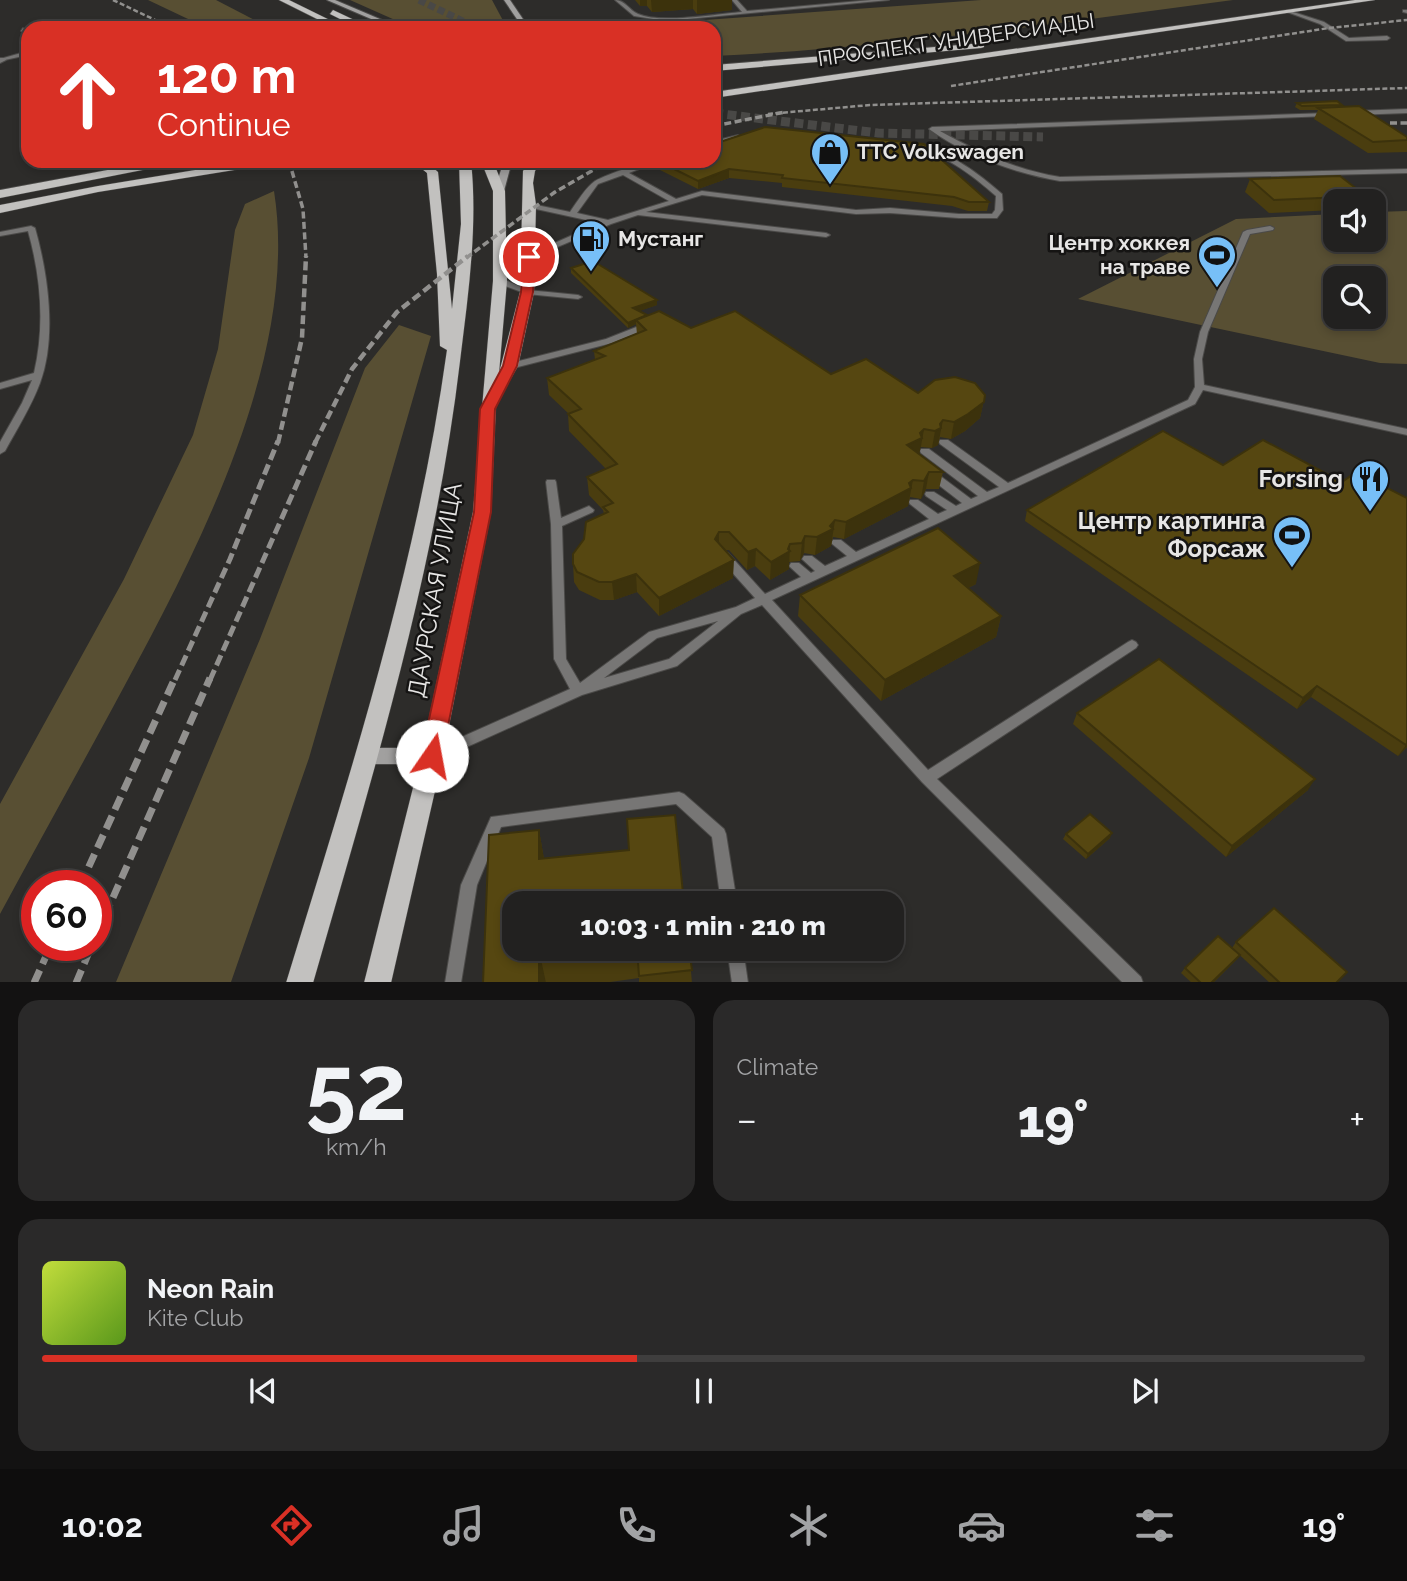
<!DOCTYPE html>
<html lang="en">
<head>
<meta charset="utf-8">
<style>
  body { margin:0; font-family:Raleway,sans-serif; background:#2a2929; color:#f1f3f6; height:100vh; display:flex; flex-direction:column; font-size:26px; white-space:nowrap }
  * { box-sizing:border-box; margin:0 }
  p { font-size:23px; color:#a2a3a5 }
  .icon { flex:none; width:38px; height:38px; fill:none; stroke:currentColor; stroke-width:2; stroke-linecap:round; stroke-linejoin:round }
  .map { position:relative; height:982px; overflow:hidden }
  .panel { display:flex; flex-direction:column; gap:18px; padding:18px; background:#131212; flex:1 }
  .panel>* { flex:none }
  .guide { position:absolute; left:21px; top:21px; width:700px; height:147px; border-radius:21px; box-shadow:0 4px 10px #0003,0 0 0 2px #3f3e3e; background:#d93025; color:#fff; overflow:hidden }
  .buttons { position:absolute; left:1323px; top:189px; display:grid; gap:14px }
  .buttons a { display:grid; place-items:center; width:63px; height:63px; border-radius:14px; background:#222120; box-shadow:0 4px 10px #0003,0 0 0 2px #3f3e3e; font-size:35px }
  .speed { position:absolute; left:21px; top:870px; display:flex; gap:14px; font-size:35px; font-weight:700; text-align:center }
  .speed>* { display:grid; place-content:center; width:91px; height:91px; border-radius:50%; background:#222120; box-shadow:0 4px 10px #0003,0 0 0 2px #3f3e3e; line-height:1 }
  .speed .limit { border:10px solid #d22; background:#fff; color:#111 }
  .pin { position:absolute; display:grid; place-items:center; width:60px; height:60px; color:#fff; margin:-30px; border:4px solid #fff; border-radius:50%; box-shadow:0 2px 7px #0007 }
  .me { position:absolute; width:77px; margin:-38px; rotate:12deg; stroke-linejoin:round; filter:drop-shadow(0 0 5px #0008) }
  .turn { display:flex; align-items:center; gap:24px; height:147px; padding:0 21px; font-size:32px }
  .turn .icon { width:91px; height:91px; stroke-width:2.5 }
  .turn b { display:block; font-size:49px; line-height:60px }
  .big { font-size:52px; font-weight:800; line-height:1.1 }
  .panel .card { flex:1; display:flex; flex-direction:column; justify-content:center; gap:10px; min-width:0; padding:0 24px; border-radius:21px; background:#2a2929 }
  .panel .dial { align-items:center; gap:0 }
  .dial b { font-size:91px; line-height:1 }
  .song { display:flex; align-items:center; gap:21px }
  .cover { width:84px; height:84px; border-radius:10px; background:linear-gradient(135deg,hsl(70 70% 55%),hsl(90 70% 35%)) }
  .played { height:7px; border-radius:4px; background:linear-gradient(90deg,#d93025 45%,#3f3e3e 45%) }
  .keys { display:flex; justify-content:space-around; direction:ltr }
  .heat { display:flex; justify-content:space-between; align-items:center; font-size:38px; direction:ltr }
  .panel .tiles { flex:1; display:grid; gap:18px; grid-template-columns:1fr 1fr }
  .card:last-child { grid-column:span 2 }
  .trip { position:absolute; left:502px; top:891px; width:402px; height:70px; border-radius:21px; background:#222120; box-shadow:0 4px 10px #0003,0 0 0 2px #3f3e3e; font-weight:800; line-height:70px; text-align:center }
  .tabs { display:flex; height:112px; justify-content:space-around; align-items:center; background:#0e0d0d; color:#a2a3a5 }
  .tabs .icon { width:49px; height:49px }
  .tabs .on { color:#d93025 }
  .tabs b { font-size:32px; color:#f1f3f6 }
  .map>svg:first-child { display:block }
  .green { fill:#584f33; fill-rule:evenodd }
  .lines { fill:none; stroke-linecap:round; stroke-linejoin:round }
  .secondary-tunnel-far1 { stroke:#494846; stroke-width:7; stroke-dasharray:7 3.5; stroke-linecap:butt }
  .secondary-tunnel { stroke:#494846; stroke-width:9; stroke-dasharray:9 4.5; stroke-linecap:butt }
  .lane-casing { stroke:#4b4a48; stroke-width:2 }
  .street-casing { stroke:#4b4a48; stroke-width:2 }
  .secondary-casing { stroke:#4b4a48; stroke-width:2 }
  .primary-casing { stroke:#4b4a48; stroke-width:1 }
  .lane { fill:#777675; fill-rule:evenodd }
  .street { fill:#777675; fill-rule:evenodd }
  .secondary { fill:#a1a09f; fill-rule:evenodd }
  .primary { fill:#c2c1bf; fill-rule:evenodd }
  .rail-far4 { stroke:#91908e; stroke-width:2.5; stroke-dasharray:5 2.5; stroke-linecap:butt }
  .rail-far3 { stroke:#91908e; stroke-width:3.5; stroke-dasharray:7 3.5; stroke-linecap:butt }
  .rail-far2 { stroke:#91908e; stroke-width:4.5; stroke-dasharray:9 4.5; stroke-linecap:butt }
  .rail-far1 { stroke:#91908e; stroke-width:5; stroke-dasharray:11 5; stroke-linecap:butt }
  .rail { stroke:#91908e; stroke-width:7; stroke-dasharray:14 7; stroke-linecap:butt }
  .wall { fill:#4a3d0f }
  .shaded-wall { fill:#3c320c }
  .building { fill:#564711; stroke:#3c320c; stroke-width:2 }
  .route { fill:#d93025; stroke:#8d1f18; stroke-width:2 }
  .labels { text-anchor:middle; stroke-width:5; stroke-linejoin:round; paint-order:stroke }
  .far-street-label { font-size:21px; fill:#e7e6e5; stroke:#151413 }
  .far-poi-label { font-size:21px; font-weight:bold; fill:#e7e6e5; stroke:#151413; text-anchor:start }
  .poi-label { font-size:24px; font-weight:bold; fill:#e7e6e5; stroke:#151413; text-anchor:end }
  .street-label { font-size:24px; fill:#e7e6e5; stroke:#151413 }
</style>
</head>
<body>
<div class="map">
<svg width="1407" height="983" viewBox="0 0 1407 983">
  <rect width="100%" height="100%" fill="#2d2c2a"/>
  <g class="green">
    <polygon points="148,0 216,0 270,28 207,28"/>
    <polygon points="350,0 492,0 507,28 413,28"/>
    <path d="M 981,0 L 1233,0 C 1060,23 888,48 714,56 L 714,28 L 639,28 L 635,25 Z"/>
    <path d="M 274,191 C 301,361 191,563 112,709 C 75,777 37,846 0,914 L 0,804 L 124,579 L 193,435 L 218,349 L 235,230 L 245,204 Z"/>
    <path d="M 1407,211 L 1407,364 L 1380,363 L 1078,299 L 1236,219 L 1335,214 L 1335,240 L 1374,240 L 1374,212 ZM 1335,278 L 1374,278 L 1374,317 L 1335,317 Z"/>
    <polygon points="399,325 431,336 309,758 231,982 116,982 260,639 365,368"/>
  </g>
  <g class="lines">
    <g class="secondary-tunnel-far1">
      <polyline points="419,0 477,28"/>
      <polyline points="714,113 717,114"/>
    </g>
    <polyline class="secondary-tunnel" points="714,113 878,133 1043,137"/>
    <defs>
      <g id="lane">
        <path d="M 615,0 C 625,0 629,10 638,14 C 660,24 717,14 742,12 L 732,0 L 737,0 L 747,11 L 871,0 L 889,0 L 666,21 L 634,16 Z"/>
        <polygon points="1287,10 1324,22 1349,38 1387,36 1390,38 1387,40 1346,41 1320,24 1287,12"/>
        <polygon points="1403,10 1407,10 1407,13 1403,12"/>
        <polygon points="23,28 28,31 28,35 21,31"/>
        <polygon points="28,51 28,55 0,61 0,59"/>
        <polygon points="1407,109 1407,113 1354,115 1351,113 1354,111"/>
        <path d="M 1329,113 L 1329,115 L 1327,116 L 940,131 C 978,152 1016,170 1060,177 L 1407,169 L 1407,173 L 1060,181 C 1017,174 964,155 929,129 L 932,127 Z"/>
        <polygon points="738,135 741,137 740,138 714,145 714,141"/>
        <path d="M 921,146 C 953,154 978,173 1002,194 L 1003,210 L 997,218 L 959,218 L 890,213 L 856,214 L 702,195 L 646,212 L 826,233 L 830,235 L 826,237 L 638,215 L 611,224 L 532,258 L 529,258 L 525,256 L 600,223 L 527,207 L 527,203 L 570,212 C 577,202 586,187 595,181 C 607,174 646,161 659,161 L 629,173 L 676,199 L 702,191 L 856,210 L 890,208 L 959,214 L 992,214 L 995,210 L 996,196 C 973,176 949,157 919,149 L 918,148 ZM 623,175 L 669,201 L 608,220 L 577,213 L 598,184 Z"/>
        <path d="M 31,226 L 35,228 C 48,274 57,337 40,383 C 31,407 17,429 5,451 L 0,454 L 0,442 L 22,403 L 32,380 L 0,389 L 0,383 L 34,373 C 45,327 41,277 28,231 L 0,236 L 0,232 Z"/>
        <path d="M 1270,226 L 1274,228 L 1273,230 L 1250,234 L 1208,332 L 1202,359 L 1204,385 L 1407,429 L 1407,435 L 1203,390 L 1195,404 L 772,600 L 928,770 L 1128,642 L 1132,640 L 1136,642 L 1138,645 L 1136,648 L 937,779 L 1141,977 L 1143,983 L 1123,983 L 922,782 L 762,605 L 741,614 L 677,666 L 582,695 L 438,760 L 433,762 L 428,760 L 426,756 L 428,752 L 570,689 L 554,659 L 551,524 L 546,482 L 547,480 L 555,480 L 556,482 L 561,518 L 589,506 L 594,510 L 593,512 L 562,526 L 566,659 L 580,683 L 649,632 L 736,607 L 755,598 L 720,559 L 718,556 L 720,553 L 728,553 L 765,594 L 801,577 L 789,566 L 791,563 L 799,563 L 811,573 L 815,571 L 802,559 L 804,556 L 812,556 L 825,566 L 847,556 L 831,543 L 833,540 L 841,540 L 856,552 L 929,519 L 910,504 L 909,502 L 910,500 L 918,500 L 938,514 L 947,510 L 926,496 L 925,494 L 926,492 L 934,492 L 956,506 L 962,503 L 927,476 L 926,474 L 927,472 L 935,472 L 971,499 L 978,496 L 921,453 L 920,451 L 921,449 L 929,449 L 987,492 L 999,487 L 940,444 L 939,442 L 940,440 L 948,440 L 1008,483 L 1188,400 L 1195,387 L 1194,359 L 1200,332 L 1243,232 L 1247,230 ZM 718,621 L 669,659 L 604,678 L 657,638 Z"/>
        <polygon points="497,279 503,279 528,290 578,295 582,297 578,299 527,294 497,283"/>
        <polygon points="649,322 652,323 652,327 612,343 510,369 505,366 507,364 606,339"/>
        <polygon points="679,792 684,794 724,829 726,834 737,903 721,903 712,837 676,804 501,827 477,885 461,983 445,983 461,885 491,817"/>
        <polygon points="727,948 743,948 748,983 732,983"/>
      </g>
      <polygon id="street" points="0,58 5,58 6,60 0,63"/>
      <g id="secondary">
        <polygon points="327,0 335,0 401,28 392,28"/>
        <polygon points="504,0 510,0 529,28 523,28"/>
        <polygon points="504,161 512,161 504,191 499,194 494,191"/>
        <polygon points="367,748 432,748 438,751 441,756 438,761 432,764 367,764 361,761 358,756 361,751"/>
      </g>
      <g id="primary">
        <polygon points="279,0 289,0 346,28 335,28"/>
        <polygon points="1355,0 1375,0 714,98 714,92"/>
        <polygon points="333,10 367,26 368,28 358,28 330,14"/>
        <polygon points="984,43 984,47 981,48 714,71 714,65"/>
        <polygon points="156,161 179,161 173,164 0,198 0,190"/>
        <polygon points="250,161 277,161 271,164 98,192 0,213 0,205 98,186"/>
        <path d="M 412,161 L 425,161 L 438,172 L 452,309 L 461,224 L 459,161 L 471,161 C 478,228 468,295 460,361 C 435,573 372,778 313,983 L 286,983 C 350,774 417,567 447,350 L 440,346 L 437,274 L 427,173 Z"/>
        <polygon points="481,161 493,161 505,191 507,281 499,373 520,292 523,171 530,161 542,161 535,171 533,183 536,205 534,292 518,366 496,404 491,512 443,756 391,983 364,983 421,756 473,512 493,281 493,191"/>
      </g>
    </defs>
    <use href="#lane" class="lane-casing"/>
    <use href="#street" class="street-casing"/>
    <use href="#secondary" class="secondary-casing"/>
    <use href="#primary" class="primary-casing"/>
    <use href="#lane" class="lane"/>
    <use href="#street" class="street"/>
    <use href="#secondary" class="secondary"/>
    <use href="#primary" class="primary"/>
    <g class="rail-far4">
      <polyline points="113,0 172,28"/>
      <polyline points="951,86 1329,28 1407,20"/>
      <polyline points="768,114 870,105 1407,88"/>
    </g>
    <g class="rail-far3">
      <polyline points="1390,123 1407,123"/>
      <polyline points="714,126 785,112"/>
      <polyline points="289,161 303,209 306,258"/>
      <polyline points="466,258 555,192 609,161"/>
    </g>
    <g class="rail-far2">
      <polyline points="278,443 302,338 306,256"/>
      <polyline points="315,443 352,369 397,312 468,256"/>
    </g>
    <g class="rail-far1">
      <polyline points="175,680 230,559 278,441"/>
      <polyline points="210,680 316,441"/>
    </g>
    <g class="rail">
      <polyline points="80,886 175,678"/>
      <polyline points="96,936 210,678"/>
      <polyline points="34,983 51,945"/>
      <polyline points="76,983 92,945"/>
    </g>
  </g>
  <g class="wall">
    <polygon points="635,0 732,0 732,10 697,14 693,9 652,12 647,6 640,6"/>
    <polygon points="1297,103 1342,105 1342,107 1407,137 1407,152 1368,153 1314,119 1318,110 1300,110 1295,107"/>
    <polygon points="714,161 989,202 987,211 968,211 952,206 782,187 782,183 729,178 698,189 660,170 660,162"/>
    <polygon points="1250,179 1366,196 1364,201 1335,201 1335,210 1269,213 1245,192"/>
    <polygon points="571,268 657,305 639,311 647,315 691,328 831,374 918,393 985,395 980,418 965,431 951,439 940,437 938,445 932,448 920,447 919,454 943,472 939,489 926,489 921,499 910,497 908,506 844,539 833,537 831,546 815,555 804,553 800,561 789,562 789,569 770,580 755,566 747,570 729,550 725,550 733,578 659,616 637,592 614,600 600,600 579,590 574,582 573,564 604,514 603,510 589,495 587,477 606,469 569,431 568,414 569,414 549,395 547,378 595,360 594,351 637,334 636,324 628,328 571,273"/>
    <polygon points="1223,465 1342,482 1407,498 1407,747 1398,756 1311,697 1297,709 1025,521 1027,510"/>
    <polygon points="976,584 968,588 1001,616 996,637 881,701 798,616 800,595"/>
    <polygon points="1077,713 1308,790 1226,857 1073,724"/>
    <polygon points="675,815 514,948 689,948 692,983 639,983 639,978 603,983 483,983 539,830 544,859 629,850"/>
    <polygon points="1066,834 1110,838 1086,859 1063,839"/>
    <polygon points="1236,942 1343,977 1337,983 1270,983 1232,948"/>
    <polygon points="1240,955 1236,960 1213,983 1192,983 1181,973 1185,968"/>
  </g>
  <g class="shaded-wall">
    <rect x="640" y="0" width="7" height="6"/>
    <polygon points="651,0 693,0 693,9 652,12"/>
    <polygon points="697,0 732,0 732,10 697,14"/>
    <polygon points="729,169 729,178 698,189 698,181"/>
    <polygon points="657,300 657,305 634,313 633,308"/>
    <polygon points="636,320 636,324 628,328 628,323"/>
    <polygon points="985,395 980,418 965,431 951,439 954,422"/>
    <polygon points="943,420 938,445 932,448 935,431"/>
    <polygon points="924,429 921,446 919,455 907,445"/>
    <polygon points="929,472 926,489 921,499 924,481"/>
    <polygon points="913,480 908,506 844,539 846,522 909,483"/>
    <polygon points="835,520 831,546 815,555 817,537 830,526"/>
    <polygon points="719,532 719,549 715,539"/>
    <polygon points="805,536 804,553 800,561 802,543"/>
    <polygon points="790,544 789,569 770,580 771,562 788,549"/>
    <polygon points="756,549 755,566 747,570 748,552"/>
    <polygon points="734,560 733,578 659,616 659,598"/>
    <polygon points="980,563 976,584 950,597 954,576"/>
    <polygon points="636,574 637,592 614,600 612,582"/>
    <polygon points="1001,616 996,637 881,701 885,680"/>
    <polygon points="1317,686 1311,697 1297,709 1303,698"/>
    <polygon points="1407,743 1407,747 1398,756 1406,745"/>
    <polygon points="1315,779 1308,790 1226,857 1232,846"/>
    <polygon points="539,830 546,871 539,859"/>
    <polygon points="1112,833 1110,838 1086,859 1088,854"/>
    <polygon points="539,950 546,983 539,983"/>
    <polygon points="1240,955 1236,960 1213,983 1211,983"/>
  </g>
  <g class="building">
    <polygon points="1337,101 1342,105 1302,106 1297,103"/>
    <polygon points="1359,106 1407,137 1407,140 1373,142 1318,108"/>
    <polygon points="765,127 924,144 989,202 969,202 954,197 782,178 783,175 729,169 698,181 660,162 714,161 714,144"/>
    <polygon points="1340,176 1366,196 1274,200 1250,179"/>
    <polygon points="593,261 657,300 633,308 647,315 628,323 571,268"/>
    <polygon points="659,311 691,328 735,311 831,374 866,359 918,393 935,380 955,377 975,383 985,395 984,402 968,414 954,422 943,420 940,424 941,428 935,431 924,429 920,433 922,438 907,445 943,472 929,472 924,481 913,480 909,483 911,488 846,522 835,520 830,526 833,529 817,537 805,536 802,543 790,544 788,549 790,551 771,562 756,549 748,552 729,532 719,532 715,539 734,560 659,598 636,574 612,582 599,582 577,572 573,564 573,554 584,539 586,522 608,512 603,507 613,503 587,477 617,464 568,414 581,409 547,378 605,356 594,351 646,330 636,320"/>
    <polygon points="1163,431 1223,465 1263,440 1342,482 1356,472 1407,498 1407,743 1406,745 1317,686 1303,698 1027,510"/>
    <polygon points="938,528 980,563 954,576 1001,616 885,680 800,595"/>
    <polygon points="1159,659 1315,779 1232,846 1077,713"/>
    <polygon points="1090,814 1112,833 1088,854 1066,834"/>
    <polygon points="675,815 684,903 514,903 514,948 549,948 539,950 539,983 483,983 489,835 539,830 539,859 629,850 627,819"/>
    <polygon points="1274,908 1347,972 1336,983 1280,983 1236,942"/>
    <polygon points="1218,936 1240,955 1211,983 1201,983 1185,968"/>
    <polygon points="637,948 689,948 692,970 639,976"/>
  </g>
  <polygon class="route" points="529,253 535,257 533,292 517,366 495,409 491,512 442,756 439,762 432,765 424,762 421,756 474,512 480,409 503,366 521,292 523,257"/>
  <defs>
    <symbol id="shop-pin" viewBox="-11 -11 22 30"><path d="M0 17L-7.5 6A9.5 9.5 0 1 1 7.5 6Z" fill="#77bff7" stroke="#151413"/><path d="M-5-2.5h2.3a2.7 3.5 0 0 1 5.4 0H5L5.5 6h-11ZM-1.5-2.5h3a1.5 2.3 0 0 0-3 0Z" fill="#111"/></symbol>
    <symbol id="fuel-pin" viewBox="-11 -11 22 30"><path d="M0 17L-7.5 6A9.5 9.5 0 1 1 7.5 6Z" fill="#77bff7" stroke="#151413"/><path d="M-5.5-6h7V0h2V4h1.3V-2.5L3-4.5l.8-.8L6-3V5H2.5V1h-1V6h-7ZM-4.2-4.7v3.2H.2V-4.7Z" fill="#111"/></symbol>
    <symbol id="stadium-pin" viewBox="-11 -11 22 30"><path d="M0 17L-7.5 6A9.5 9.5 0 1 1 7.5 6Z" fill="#77bff7" stroke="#151413"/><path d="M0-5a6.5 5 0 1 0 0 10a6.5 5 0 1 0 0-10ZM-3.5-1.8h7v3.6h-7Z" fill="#111"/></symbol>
    <symbol id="restaurant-pin" viewBox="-11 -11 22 30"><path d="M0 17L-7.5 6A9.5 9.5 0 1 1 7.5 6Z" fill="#77bff7" stroke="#151413"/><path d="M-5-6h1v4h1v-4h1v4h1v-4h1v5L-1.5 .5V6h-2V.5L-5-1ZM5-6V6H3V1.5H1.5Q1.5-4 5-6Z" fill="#111"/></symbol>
  </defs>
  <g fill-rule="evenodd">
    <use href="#shop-pin" x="808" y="130" width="44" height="60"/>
    <use href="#fuel-pin" x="569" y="217" width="44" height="60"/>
    <use href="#stadium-pin" x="1195" y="233" width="44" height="60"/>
    <use href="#restaurant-pin" x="1348" y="457" width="44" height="60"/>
    <use href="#stadium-pin" x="1270" y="513" width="44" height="60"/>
  </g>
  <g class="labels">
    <g class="far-street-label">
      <text transform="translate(956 40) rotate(-8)" y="7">ПРОСПЕКТ УНИВЕРСИАДЫ</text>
    </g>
    <g class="far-poi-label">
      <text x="857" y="159">ТТС Volkswagen</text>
      <text x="618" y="246">Мустанг</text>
      <text x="1190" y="250" text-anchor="end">Центр хоккея<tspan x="1190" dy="24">на траве</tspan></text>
    </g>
    <g class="poi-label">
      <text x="1343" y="487">Forsing</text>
      <text x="1265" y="529">Центр картинга<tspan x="1265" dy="28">Форсаж</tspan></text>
    </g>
    <g class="street-label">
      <text transform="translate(435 590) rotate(-80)" y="8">ДАУРСКАЯ УЛИЦА</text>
    </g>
  </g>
</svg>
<div class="buttons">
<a><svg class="icon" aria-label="sound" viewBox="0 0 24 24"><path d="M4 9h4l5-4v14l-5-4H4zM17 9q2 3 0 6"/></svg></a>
<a><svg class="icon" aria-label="search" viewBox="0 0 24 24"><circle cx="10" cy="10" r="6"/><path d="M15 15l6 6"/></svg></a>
</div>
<div class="speed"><div class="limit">60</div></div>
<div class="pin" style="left:529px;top:257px;background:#d93025"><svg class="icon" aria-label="arrive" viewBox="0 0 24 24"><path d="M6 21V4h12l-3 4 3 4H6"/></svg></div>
<svg class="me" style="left:432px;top:756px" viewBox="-20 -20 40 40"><circle r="19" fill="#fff"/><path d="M0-13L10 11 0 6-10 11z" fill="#d93025"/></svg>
<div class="trip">10:03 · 1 min · 210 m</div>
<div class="guide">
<div class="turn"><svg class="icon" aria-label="ahead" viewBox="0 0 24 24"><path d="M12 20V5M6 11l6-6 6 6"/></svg><div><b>120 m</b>Continue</div></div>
</div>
</div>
<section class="panel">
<div class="tiles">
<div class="card dial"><b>52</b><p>km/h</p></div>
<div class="card"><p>Climate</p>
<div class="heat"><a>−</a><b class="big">19°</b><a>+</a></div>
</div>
<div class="card">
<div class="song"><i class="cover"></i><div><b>Neon Rain</b><p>Kite Club</p></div></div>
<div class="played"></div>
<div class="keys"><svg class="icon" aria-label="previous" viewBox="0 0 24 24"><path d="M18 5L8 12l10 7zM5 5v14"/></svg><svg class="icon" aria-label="pause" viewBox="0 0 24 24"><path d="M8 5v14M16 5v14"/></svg><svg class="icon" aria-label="next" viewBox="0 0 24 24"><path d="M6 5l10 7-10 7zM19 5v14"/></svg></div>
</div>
</div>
</section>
<nav class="tabs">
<b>10:02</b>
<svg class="icon on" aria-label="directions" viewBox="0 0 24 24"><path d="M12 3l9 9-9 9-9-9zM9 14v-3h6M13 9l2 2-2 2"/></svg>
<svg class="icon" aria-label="music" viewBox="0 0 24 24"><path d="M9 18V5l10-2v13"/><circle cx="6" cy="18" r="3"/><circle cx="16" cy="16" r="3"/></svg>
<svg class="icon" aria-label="phone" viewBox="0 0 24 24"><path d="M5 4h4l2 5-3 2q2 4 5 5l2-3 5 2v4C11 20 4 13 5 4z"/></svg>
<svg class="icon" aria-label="climate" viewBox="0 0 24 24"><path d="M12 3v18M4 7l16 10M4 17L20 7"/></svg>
<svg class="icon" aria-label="car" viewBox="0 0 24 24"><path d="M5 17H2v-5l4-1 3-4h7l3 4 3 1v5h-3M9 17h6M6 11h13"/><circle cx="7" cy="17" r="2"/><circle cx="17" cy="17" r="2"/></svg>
<svg class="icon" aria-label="filters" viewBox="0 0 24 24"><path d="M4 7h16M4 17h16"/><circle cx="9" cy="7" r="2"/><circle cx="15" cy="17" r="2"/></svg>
<b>19°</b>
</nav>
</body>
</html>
